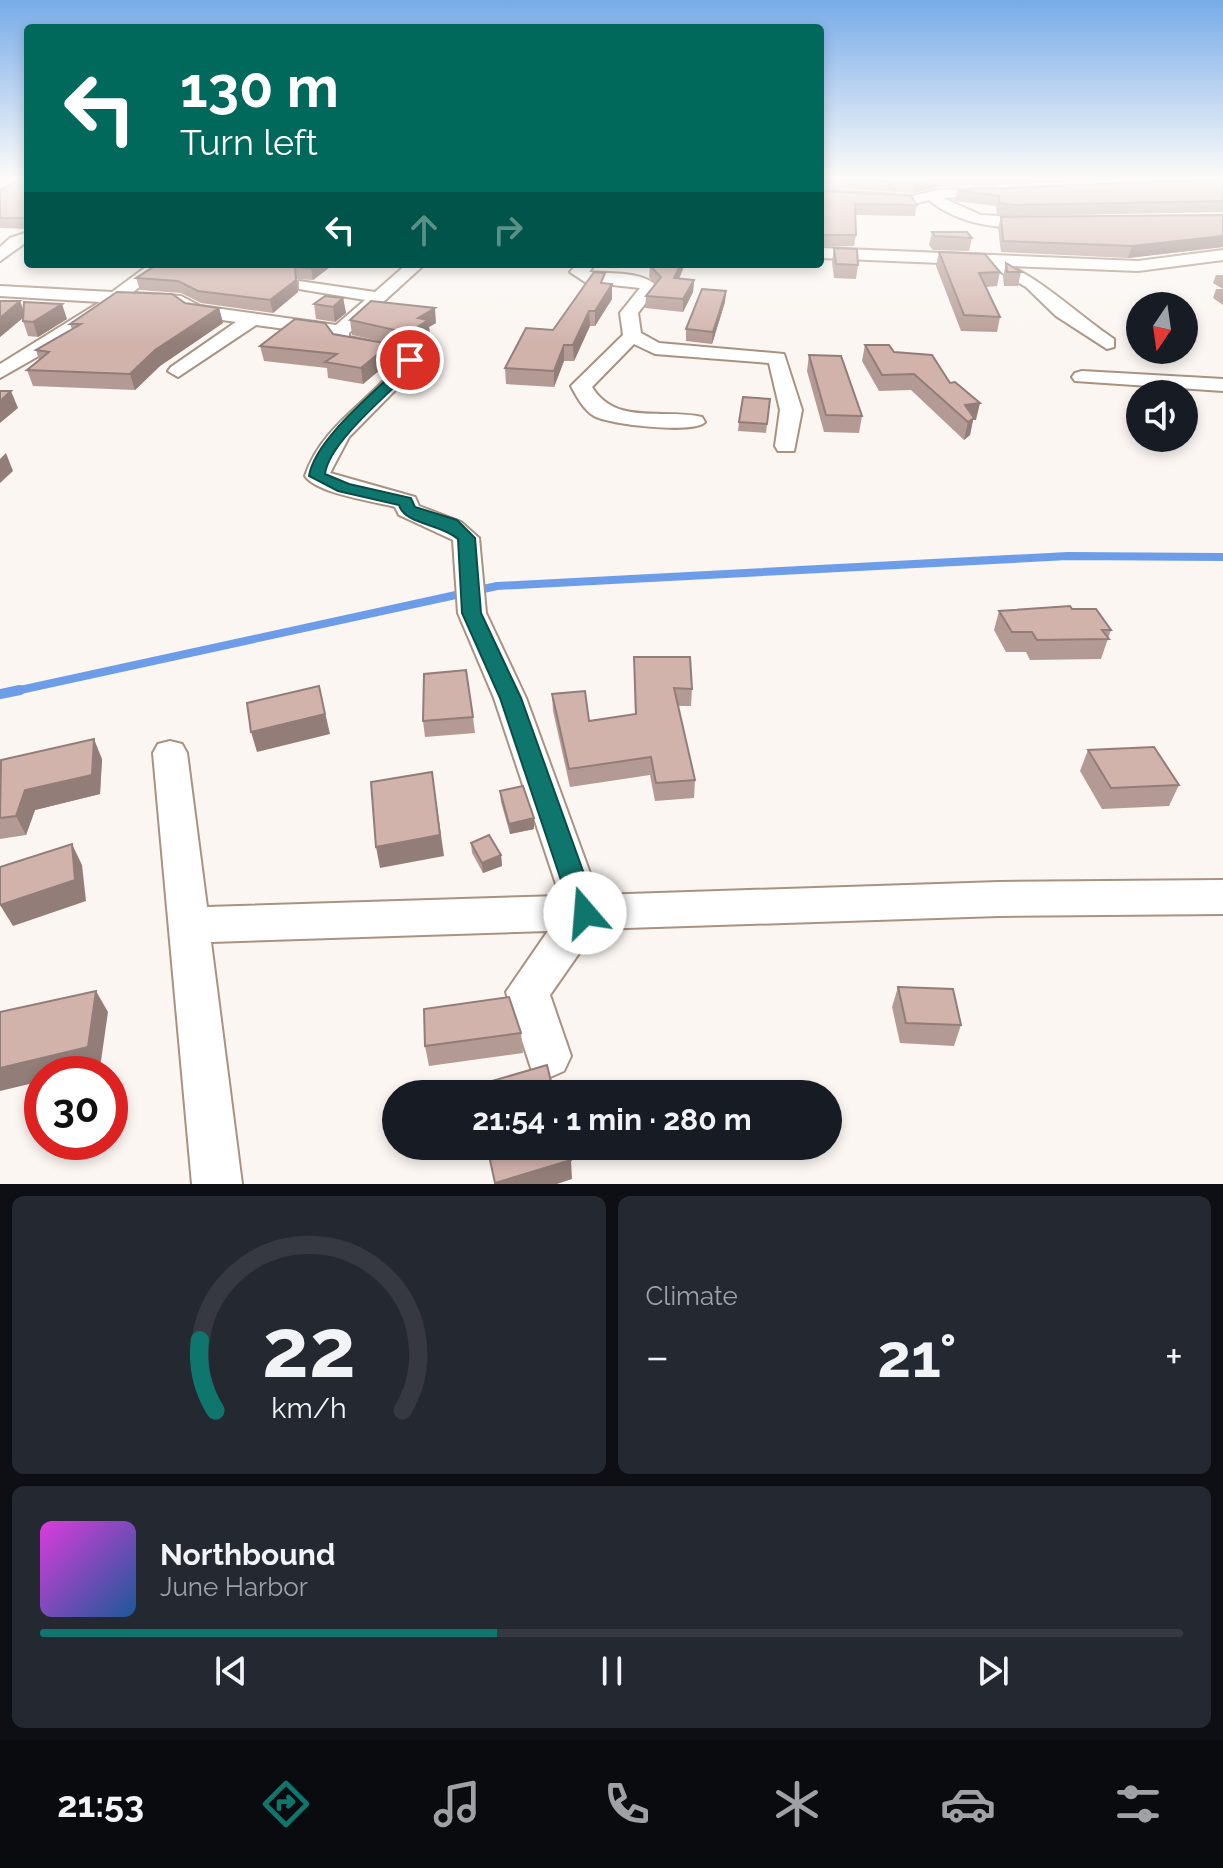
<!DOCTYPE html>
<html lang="en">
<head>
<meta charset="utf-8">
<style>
  body { margin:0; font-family:Raleway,sans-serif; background:#242831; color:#f1f3f6; height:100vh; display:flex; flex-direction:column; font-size:30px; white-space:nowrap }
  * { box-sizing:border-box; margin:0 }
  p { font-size:26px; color:#9ea1a6 }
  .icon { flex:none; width:44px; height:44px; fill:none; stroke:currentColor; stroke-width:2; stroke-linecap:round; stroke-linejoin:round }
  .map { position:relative; height:1184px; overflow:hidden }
  .drawer { display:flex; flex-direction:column; gap:12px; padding:12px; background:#0d0f14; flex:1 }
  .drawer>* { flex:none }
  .guide { position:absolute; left:24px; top:24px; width:800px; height:244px; border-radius:8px; box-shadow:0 4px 12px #0003; background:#00695c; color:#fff; overflow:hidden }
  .needle { width:52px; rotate:193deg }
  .tools { position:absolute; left:1126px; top:292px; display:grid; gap:16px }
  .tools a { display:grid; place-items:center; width:72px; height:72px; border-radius:50%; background:#171b24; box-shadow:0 4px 12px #0003; font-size:40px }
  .speed { position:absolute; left:24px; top:1056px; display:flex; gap:16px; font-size:40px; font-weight:700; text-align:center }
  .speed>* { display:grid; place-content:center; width:104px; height:104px; border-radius:50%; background:#171b24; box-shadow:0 4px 12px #0003; line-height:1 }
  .speed .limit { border:12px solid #d22; background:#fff; color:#111 }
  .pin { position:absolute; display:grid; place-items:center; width:68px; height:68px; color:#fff; margin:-34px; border:4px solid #fff; border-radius:50%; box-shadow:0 2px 8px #0007 }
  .me { position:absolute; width:88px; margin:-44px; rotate:342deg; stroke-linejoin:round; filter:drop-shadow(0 0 6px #0008) }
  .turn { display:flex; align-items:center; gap:28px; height:168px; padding:0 24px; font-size:36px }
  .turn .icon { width:104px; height:104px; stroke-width:2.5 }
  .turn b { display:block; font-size:56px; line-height:68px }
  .lanes { display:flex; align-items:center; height:76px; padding:0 24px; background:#0003; justify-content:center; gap:40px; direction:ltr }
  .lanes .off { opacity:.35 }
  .big { font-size:60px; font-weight:700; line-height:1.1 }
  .drawer .tile { flex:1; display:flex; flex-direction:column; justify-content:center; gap:12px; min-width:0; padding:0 28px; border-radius:12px; background:#242831 }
  .drawer .dial { align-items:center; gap:0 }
  .dial svg { height:208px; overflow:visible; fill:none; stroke:#363941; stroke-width:7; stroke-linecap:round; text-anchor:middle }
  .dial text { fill:#f1f3f6; stroke:none }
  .song { display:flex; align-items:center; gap:24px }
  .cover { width:96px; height:96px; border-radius:12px; background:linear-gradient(135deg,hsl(300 70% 55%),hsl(210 70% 35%)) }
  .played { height:8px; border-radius:4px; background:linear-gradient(90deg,#0f766e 40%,#363941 40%) }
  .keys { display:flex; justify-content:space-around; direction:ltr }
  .heat { display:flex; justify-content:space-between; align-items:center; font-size:44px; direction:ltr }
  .drawer .tiles { flex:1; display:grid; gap:12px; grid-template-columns:1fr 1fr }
  .tile:last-child { grid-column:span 2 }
  .trip { position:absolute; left:382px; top:1080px; width:460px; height:80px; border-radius:40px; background:#171b24; box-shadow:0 4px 12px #0003; font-weight:700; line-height:80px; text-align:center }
  .menu { display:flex; height:128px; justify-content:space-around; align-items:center; background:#090b0e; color:#9ea1a6 }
  .menu .icon { width:56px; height:56px }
  .menu .on { color:#0f766e }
  .menu b { font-size:36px; color:#f1f3f6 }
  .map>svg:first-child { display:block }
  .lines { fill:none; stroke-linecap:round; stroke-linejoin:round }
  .stream-far1 { stroke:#6d9de8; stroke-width:8 }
  .stream { stroke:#6d9de8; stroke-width:10 }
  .minor-casing { stroke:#a99281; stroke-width:4 }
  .minor { fill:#fff; fill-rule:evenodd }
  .wall { fill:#b49a94 }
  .shaded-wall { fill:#927d78 }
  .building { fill:#d1b3ac; stroke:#927d78; stroke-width:2 }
  .route { fill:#0f766e; stroke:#0a4d48; stroke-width:2 }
</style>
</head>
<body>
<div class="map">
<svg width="1223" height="1184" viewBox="0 0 1223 1184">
  <rect width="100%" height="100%" fill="#fbf6f2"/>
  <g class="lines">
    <polyline class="stream-far1" points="11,692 497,586 1068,556 1223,557"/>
    <polyline class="stream" points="0,694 20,690"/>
    <defs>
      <g id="minor">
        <polygon points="1140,178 1154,178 1163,184 1151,187"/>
        <path d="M 994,188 L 1001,192 L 999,195 L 943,198 L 981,215 L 1036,218 L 1043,222 L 1041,225 C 1005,232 957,224 929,200 L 913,204 L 820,198 L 820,190 L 913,196 L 937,190 Z"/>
        <polygon points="28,232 28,241 0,261 0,247 10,238"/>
        <path d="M 820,248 L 1138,261 L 1223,250 L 1223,260 L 1138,271 L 1010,266 C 1049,285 1078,315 1114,339 L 1114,347 L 1107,349 L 1056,316 L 1026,287 L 989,265 L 820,258 Z"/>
        <path d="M 150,264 L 168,264 L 132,293 L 181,296 L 200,306 L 336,325 L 365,300 L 299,289 L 299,281 L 375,292 L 407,264 L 425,264 L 349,333 L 349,337 L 406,348 L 420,360 L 415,370 L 349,437 L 330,473 L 415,497 L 419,506 L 461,522 L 479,538 L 486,613 L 526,698 L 598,895 L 999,882 L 1223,880 L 1223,914 L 999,916 L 596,929 L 550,995 L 571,1056 L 564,1071 L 548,1078 L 532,1071 L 506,992 L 548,931 L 211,942 L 242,1184 L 192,1184 L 153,753 L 158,744 L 170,741 L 182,744 L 187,753 L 207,907 L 560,896 L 494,698 L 458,613 L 453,540 L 399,515 L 395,507 C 373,501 318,494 305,476 C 322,425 370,402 400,362 L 393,357 L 336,346 L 330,335 L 256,325 L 178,377 L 168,371 L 171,367 L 236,322 L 189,315 L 177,306 L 120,303 L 86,329 L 0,378 L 0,364 L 100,302 L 0,296 L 0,286 L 112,292 Z"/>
        <path d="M 577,264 L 595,264 L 589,272 C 611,274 643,271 658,287 L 638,313 L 641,333 L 659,343 L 784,354 L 802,410 L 794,451 L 778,451 L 775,446 L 780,410 L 769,363 L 655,354 L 634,344 L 592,387 C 616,426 663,408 702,417 L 705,422 C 695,434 610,425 594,416 C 583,409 577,397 571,386 L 623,335 L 620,313 L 640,288 L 585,282 L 570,272 Z"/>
        <polygon points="1082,371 1223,379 1223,391 1075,381 1072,377 1075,373"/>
      </g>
    </defs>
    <use href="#minor" class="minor-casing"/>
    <use href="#minor" class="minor"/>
  </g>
  <g class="wall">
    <polygon points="0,178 28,178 28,229 0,228 0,190 20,179 0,179"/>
    <polygon points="820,178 1161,178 937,187 913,193 820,187 821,191 917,205 915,216 855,215 856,235 854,246 820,247"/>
    <polygon points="1223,179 1223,212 1012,216 997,214 996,206 955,201 957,190"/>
    <polygon points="1223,215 1223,247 1128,258 1001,252 998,228 1001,217"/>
    <polygon points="932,232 972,238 969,251 933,250 929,245"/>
    <polygon points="834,248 858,265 856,279 834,278 832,262"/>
    <polygon points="939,252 1000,272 997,286 986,287 1000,317 997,332 961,331 936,266"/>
    <polygon points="1006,263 1021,272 1018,286 1004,286 1003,277"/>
    <polygon points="158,264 334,264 313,280 297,279 298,292 273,313 201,303 181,293 140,290 136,278"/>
    <polygon points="650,264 685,264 679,279 694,280 693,292 683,312 645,308 646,296 655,284 649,277"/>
    <polygon points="1216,275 1223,275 1223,305 1213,298 1216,289 1223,289 1213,283"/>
    <polygon points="605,284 612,299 595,326 590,326 574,361 564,361 554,387 506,384 505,368 553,330"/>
    <polygon points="726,291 725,302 712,344 686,341 686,329"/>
    <polygon points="343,298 346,313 335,322 316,319 314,304"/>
    <polygon points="0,301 20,301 24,311 67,319 38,337 28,336 23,321 23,318 0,337"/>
    <polygon points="185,303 219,308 223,323 160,366 135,390 33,386 27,370 39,360 36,350 72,329 70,324"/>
    <polygon points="350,320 436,323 429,327 430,335 410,348 352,335"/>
    <polygon points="333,334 390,344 392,360 363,384 328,378 327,368 264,361 260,346"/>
    <polygon points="865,345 894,352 950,383 976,420 973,420 970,435 964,440 911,390 879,391 862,361"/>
    <polygon points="809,355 862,416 859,433 824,432 807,371"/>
    <polygon points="770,399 766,433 738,431 739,422"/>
    <polygon points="1072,609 1111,630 1101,659 1030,660 1026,652 1006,652 994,630 999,611"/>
    <polygon points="634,657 692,689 691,706 678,706 695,780 694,798 655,801 650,775 570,787 553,711 552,694 589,721 635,714"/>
    <polygon points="473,717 475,733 425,737 423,721"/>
    <polygon points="1088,750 1179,785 1169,806 1102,809 1080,771"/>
    <polygon points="102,759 100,794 35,810 26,835 0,839 0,764"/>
    <polygon points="500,791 534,818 534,829 510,834 501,802"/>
    <polygon points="471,843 501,855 502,866 483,873 472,853"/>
    <polygon points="898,987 961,1025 954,1046 900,1043 892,1007"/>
    <polygon points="521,1033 523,1053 429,1066 425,1046"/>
  </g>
  <g class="shaded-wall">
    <polygon points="936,178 939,178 937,187 913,193 914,183"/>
    <polygon points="1223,236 1223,247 1128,258 1132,246"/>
    <polygon points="316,264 334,264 313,280 311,268"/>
    <polygon points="681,264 685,264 674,290 674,278"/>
    <polygon points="295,267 298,292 273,313 270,300"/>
    <polygon points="694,280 693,292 683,312 683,299"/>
    <polygon points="612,284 612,299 595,326 595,311"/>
    <polygon points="726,291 725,302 712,344 713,332"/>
    <polygon points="343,298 346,313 335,322 333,307"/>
    <polygon points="20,301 25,316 0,337 0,318"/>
    <polygon points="62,304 67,319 38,337 33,322"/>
    <polygon points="219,308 223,323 160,366 135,390 130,374 155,350"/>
    <polygon points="435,308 436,323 429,327 430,335 410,348 408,333 418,318"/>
    <polygon points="589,311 590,326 574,361 573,345"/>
    <polygon points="390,344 392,360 363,384 361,368"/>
    <polygon points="564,345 564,361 554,387 554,371"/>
    <polygon points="11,391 18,408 0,423 0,401"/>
    <polygon points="980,403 976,420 973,420 970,435 964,440 968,422 965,405"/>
    <polygon points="6,453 13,471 0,483 0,459"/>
    <polygon points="319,686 330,734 257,752 251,732"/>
    <polygon points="94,739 102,759 100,794 35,810 26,835 16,816 25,790"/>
    <polygon points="432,772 444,856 380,868 376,847"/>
    <polygon points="534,818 534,829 510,834 509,824"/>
    <polygon points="72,844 82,865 86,901 13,926 0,905"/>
    <polygon points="501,855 502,866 483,873 482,863"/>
    <polygon points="96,991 108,1012 100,1068 74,1074 42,1074 42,1081 0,1091 0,1068"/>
    <polygon points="571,1160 572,1179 557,1184 495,1184 495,1183"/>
  </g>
  <g class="building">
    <polygon points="23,178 28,178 28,216 25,218 0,218 0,190"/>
    <polygon points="833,178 936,178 914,183"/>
    <polygon points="1223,179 1223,201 1015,205 999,203 999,196 957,190"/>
    <polygon points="820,187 821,191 911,196 917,205 855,204 856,235 820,235"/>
    <polygon points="1223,215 1223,236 1132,246 1003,241 1001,217"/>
    <polygon points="932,232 967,232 972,238 935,236"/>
    <polygon points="834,248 857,249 858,265 836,264"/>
    <polygon points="939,252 985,254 1000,272 979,273 1000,317 964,315"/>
    <polygon points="1006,263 1021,272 1007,272"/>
    <polygon points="158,264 316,264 311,268 295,267 296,280 270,300 198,291 178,281 136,278"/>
    <polygon points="650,264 681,264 674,278 694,280 683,299 646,296 661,277 649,265"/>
    <polygon points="594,272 605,273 601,283 612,284 595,311 589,311 573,345 564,345 554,371 505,368 526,328 553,330"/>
    <polygon points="702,289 726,291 713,332 686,329"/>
    <polygon points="117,292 172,294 185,303 219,308 155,350 130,374 27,370 49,352 36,350 81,324 70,324"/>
    <polygon points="325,296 343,298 333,307 314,304"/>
    <polygon points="0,301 20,301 0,318"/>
    <polygon points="371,301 435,308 418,318 428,320 408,333 350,320"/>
    <polygon points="24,302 62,304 33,322 23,321"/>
    <polygon points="295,319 325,323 333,334 390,344 361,368 325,362 337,354 260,346"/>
    <polygon points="865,345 889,345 894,352 932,355 950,383 955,382 980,403 965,405 974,418 968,422 914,374 882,375"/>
    <polygon points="809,355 841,356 862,416 826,415"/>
    <polygon points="0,391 11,391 0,401"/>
    <polygon points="743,397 770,399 767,424 739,422"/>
    <polygon points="1070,606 1072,609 1096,609 1111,630 1102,630 1109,639 1037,640 1032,632 1012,632 999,611"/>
    <polygon points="634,657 690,657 692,689 674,688 695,780 656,783 651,757 569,769 552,694 585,691 589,721 636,714"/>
    <polygon points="466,670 473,717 423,721 424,674"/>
    <polygon points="319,686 325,714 251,732 247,703"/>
    <polygon points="94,739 92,775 25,790 16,816 0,818 1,760"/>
    <polygon points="1154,747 1179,785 1111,788 1088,750"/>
    <polygon points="432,772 440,835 376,847 371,782"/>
    <polygon points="523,786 534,818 509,824 500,791"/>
    <polygon points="489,835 501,855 482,863 471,843"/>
    <polygon points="72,844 75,880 0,905 0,867"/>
    <polygon points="898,987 953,989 961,1025 906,1023"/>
    <polygon points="96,991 88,1047 0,1068 0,1012"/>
    <polygon points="509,997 521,1033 425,1046 424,1009"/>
    <polygon points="547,1065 554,1094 477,1094 475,1086"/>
    <polygon points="487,1146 568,1146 571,1160 495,1183"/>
  </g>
  <linearGradient id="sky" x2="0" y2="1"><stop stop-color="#77abe8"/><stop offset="0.52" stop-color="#fdfbf9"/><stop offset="1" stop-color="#fdfbf9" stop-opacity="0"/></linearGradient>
  <rect width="1223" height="343" fill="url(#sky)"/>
  <path class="route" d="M 405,357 L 416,360 L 413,369 C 390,393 329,442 325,474 L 349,484 L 411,498 L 415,507 L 457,520 L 475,538 L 481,613 L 521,698 L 598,913 L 594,920 L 585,924 L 575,920 L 572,913 L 500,698 L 462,613 L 458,539 C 440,523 405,525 399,505 L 338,491 L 309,476 C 315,439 375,392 402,365 Z"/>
</svg>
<div class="tools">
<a><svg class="needle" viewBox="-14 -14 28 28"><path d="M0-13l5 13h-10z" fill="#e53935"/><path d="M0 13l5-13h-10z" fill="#9ea1a6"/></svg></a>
<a><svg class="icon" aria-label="sound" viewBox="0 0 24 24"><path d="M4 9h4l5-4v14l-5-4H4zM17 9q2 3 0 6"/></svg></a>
</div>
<div class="speed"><div class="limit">30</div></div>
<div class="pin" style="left:410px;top:360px;background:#d93025"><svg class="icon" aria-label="arrive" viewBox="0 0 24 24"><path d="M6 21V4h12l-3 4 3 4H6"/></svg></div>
<svg class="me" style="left:585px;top:913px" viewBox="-20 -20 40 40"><circle r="19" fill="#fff"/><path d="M0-13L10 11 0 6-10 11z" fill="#0f766e"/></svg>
<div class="trip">21:54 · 1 min · 280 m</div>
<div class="guide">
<div class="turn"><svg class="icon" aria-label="left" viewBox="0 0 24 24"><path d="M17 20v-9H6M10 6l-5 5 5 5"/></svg><div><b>130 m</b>Turn left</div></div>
<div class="lanes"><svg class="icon" aria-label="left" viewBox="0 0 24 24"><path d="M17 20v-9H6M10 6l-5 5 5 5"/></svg><svg class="icon off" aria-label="ahead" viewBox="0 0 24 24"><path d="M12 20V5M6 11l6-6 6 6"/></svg><svg class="icon off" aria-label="right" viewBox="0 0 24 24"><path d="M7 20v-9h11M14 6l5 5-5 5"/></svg></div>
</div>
</div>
<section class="drawer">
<div class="tiles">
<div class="tile dial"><svg viewBox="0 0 100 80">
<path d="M14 69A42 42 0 1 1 86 69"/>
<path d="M14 69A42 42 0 0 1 8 42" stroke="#0f766e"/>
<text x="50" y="56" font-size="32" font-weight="700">22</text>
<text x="50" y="72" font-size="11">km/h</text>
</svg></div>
<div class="tile"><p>Climate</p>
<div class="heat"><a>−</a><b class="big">21°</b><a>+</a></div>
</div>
<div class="tile">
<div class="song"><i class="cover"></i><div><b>Northbound</b><p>June Harbor</p></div></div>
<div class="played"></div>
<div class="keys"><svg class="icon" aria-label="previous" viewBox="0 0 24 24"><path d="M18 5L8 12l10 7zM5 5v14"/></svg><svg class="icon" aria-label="pause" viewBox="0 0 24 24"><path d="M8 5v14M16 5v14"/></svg><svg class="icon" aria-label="next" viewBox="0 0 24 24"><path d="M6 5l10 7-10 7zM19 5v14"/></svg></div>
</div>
</div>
</section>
<nav class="menu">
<b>21:53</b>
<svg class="icon on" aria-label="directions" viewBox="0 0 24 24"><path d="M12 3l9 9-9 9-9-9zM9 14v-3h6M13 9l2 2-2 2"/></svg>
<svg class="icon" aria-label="music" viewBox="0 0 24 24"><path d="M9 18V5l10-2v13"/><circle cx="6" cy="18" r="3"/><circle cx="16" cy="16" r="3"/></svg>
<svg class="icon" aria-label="phone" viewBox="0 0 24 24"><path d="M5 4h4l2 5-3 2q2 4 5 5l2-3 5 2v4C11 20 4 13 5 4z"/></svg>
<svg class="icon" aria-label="climate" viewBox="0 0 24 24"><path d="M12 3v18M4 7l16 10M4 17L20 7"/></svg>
<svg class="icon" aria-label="car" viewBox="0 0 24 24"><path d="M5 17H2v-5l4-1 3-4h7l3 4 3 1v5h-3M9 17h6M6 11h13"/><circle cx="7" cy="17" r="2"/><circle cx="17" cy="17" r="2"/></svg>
<svg class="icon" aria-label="filters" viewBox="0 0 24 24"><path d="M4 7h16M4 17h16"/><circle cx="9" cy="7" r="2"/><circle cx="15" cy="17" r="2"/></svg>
</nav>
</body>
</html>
